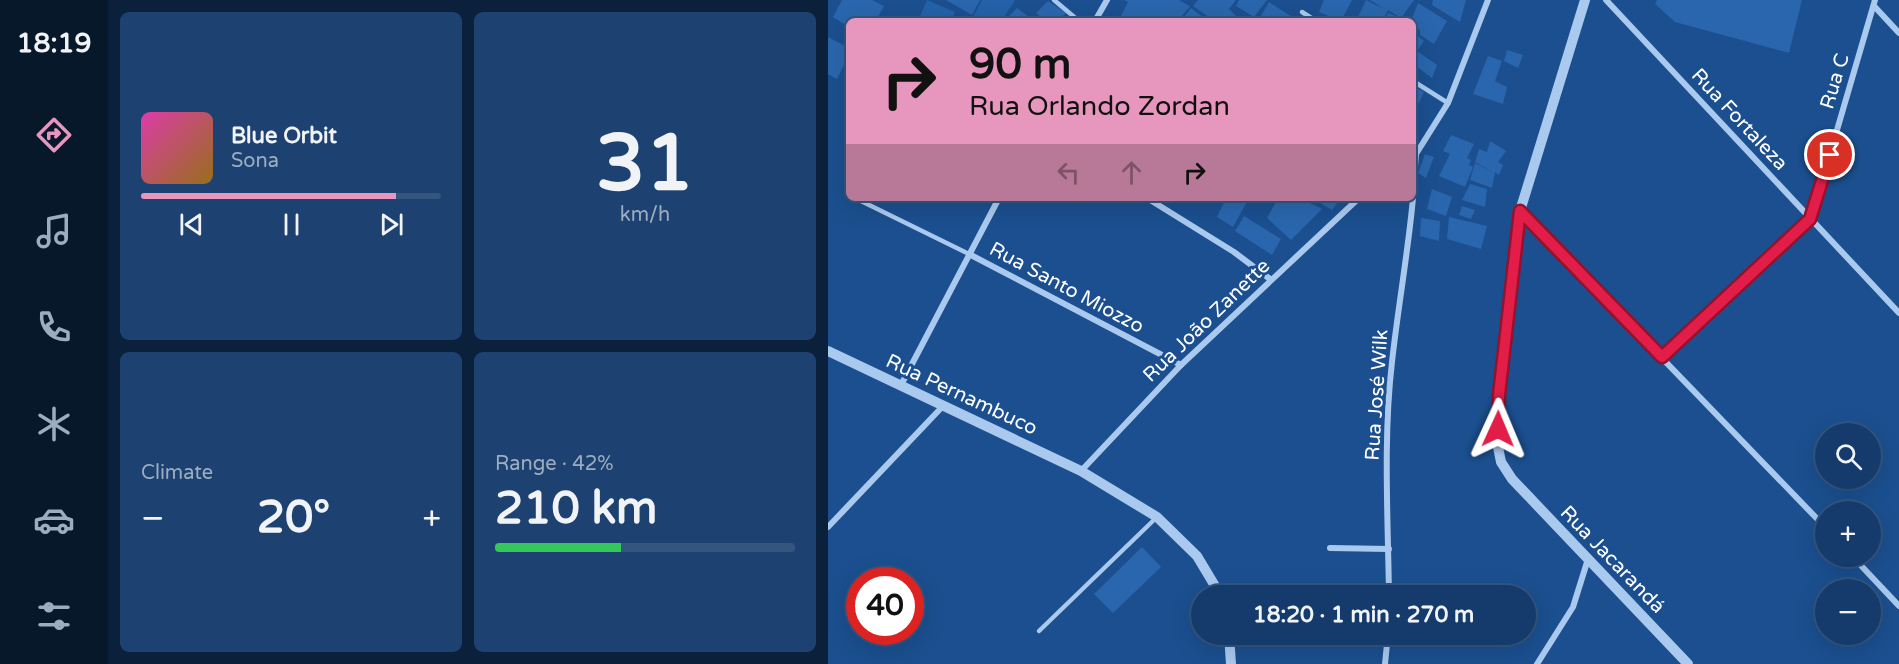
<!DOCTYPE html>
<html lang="en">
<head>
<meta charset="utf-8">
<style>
  body { margin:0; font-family:"Varela Round",sans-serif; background:#1d4271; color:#f1f3f6; height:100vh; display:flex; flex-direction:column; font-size:22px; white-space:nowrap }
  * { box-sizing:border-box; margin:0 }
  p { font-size:20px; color:#9dadc1 }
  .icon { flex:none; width:33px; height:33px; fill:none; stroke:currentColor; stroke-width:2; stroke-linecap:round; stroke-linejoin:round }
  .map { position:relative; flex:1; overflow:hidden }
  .details { display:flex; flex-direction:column; gap:12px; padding:12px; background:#0b203b; width:720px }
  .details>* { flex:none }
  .hud { position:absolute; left:18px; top:18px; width:570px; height:183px; border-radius:9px; box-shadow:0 6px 24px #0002,0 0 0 2px #33557e; background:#e797bd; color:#111; overflow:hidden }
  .controls { position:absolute; left:987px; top:423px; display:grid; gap:12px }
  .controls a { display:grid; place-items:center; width:66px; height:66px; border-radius:50%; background:#143b6b; box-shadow:0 6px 24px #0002,0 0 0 2px #33557e; font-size:30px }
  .speed { position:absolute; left:18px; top:567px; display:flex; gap:12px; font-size:30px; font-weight:700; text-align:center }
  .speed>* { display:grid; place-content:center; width:78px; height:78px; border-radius:50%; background:#143b6b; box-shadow:0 6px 24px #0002,0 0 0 2px #33557e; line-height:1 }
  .speed .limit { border:9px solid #d22; background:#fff; color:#111 }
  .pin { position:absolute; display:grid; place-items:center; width:51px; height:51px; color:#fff; margin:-26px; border:3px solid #fff; border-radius:50%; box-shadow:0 2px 6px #0007 }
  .me { position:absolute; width:66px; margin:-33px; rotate:1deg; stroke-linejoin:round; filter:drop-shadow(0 0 4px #0008) }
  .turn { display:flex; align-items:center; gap:21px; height:126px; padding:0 24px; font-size:27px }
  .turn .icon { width:78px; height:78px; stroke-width:2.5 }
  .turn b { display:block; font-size:42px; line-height:51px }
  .lanes { display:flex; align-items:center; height:57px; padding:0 24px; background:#0003; justify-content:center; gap:30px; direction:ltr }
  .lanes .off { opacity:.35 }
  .big { font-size:45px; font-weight:700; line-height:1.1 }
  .details .widget { flex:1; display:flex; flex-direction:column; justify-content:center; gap:9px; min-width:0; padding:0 21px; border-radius:9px; background:#1d4271 }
  .details .dial { align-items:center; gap:0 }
  .dial b { font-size:78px; line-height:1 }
  .song { display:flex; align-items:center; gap:18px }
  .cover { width:72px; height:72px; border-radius:9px; background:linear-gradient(135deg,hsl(320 70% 55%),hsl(40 70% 35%)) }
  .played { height:6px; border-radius:3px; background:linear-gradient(90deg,#e797bd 85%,#33557e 85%) }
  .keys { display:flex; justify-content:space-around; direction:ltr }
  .heat { display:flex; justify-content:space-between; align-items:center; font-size:33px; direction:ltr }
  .charge { height:9px; border-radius:4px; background:linear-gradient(90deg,#34c759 42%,#33557e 0) }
  .details .tiles { flex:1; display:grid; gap:12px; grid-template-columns:repeat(2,1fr) }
  .trip { position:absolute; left:363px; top:585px; width:345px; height:60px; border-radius:30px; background:#143b6b; box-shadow:0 6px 24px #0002,0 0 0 2px #33557e; font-weight:700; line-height:60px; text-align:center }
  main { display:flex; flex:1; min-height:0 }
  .dock { display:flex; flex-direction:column; width:108px; justify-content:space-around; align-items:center; background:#08182b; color:#9dadc1 }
  .dock .icon { width:42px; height:42px }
  .dock .selected { color:#e797bd }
  .dock b { font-size:27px; color:#f1f3f6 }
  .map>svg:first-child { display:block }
  .green { fill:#2461a8 }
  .building { fill:#2a66ad }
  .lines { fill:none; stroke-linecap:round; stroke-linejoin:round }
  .service { stroke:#a9c9ee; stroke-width:4.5 }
  .minor { stroke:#a9c9ee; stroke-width:6 }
  .tertiary { stroke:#a9c9ee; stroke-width:10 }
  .route-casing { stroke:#92132f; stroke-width:15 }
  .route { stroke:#e11d48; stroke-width:10 }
  .labels { text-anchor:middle; stroke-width:6; stroke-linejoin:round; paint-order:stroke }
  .street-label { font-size:20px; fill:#fff; stroke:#1b4f8f }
</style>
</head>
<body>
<main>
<nav class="dock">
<b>18:19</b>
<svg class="icon selected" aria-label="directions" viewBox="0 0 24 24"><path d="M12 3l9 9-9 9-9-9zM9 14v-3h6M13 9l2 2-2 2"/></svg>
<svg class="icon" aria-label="music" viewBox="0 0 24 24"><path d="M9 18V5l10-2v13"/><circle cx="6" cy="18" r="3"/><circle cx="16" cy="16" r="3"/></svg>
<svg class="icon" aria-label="phone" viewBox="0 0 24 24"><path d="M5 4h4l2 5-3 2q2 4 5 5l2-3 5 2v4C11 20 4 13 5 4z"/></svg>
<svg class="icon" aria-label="climate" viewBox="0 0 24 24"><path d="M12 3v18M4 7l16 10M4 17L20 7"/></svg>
<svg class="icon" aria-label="car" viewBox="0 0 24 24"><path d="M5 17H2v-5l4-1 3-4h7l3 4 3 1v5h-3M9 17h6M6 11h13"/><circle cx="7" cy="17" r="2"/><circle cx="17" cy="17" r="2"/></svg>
<svg class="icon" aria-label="filters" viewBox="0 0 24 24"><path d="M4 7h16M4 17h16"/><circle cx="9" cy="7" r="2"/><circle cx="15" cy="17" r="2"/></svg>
</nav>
<section class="details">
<div class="tiles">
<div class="widget">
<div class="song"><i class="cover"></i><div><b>Blue Orbit</b><p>Sona</p></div></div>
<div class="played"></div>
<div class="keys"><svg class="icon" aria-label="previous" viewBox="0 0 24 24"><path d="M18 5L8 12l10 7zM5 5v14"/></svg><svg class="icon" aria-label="pause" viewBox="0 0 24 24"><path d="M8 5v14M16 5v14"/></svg><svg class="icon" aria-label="next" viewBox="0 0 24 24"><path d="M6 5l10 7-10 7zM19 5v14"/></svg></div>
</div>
<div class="widget dial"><b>31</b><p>km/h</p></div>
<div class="widget"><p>Climate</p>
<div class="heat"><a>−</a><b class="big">20°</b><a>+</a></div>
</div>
<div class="widget"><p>Range · 42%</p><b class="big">210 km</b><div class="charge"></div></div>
</div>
</section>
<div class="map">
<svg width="1071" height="664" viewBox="0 0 1071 664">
  <rect width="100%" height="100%" fill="#1b4f8f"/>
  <g class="green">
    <polygon points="99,0 127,12 122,21 90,21"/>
    <polygon points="154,0 186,0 187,1 173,21 151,21 145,17"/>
  </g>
  <g class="building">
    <polygon points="14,0 44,0 56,6 48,21 21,21 21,27 5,17"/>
    <polygon points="118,0 152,0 144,15"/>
    <polygon points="296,0 351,0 362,6 350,21 294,21 291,20 300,2"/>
    <polygon points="370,0 408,0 401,9 413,21 387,21 365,6"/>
    <polygon points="411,0 439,0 426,17 408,6"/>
    <polygon points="496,0 524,0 513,21 491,12"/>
    <polygon points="538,0 556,9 542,0 586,0 573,18 560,10 554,21 528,21"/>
    <polygon points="605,0 638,0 632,22 604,5"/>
    <polygon points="829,0 974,0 961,53 847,22 827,4"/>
    <polygon points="220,1 238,13 230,21 218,21 208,13"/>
    <polygon points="441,2 466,18 464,21 430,21"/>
    <polygon points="590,3 619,21 606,44 592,35 592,30 585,26 583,21"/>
    <polygon points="189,8 206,21 176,21"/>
    <polygon points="363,8 380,21 353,21"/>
    <polygon points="560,13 581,21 557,21"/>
    <polygon points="585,32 596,41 589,51 609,65 604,78 585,64"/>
    <polygon points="0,37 21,48 21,55 9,79 0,74"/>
    <polygon points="679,50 695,55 690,68 676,61"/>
    <polygon points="660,56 674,61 667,81 679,87 675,104 645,94"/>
    <polygon points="585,86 596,92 591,103 585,99"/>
    <polygon points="623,135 646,144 639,158 643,160 641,165 645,167 637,187 611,176 622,154 615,151"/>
    <polygon points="662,141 678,151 670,162 675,165 671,175 667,172 664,188 642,180 647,163 665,172 647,162 651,149 659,152"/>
    <polygon points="597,154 606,157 598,178 590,173"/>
    <polygon points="642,184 659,189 657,207 634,200"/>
    <polygon points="604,189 624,197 618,216 599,209"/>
    <polygon points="398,198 421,198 405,227 389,217"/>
    <polygon points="450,198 472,198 494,209 463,240 439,218"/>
    <polygon points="484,198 513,198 504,210"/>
    <polygon points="634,206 647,210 643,219 631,215"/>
    <polygon points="416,216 453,239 444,255 407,231"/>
    <polygon points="621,217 659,226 653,249 619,239"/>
    <polygon points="593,218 612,221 611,241 592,236"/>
    <polygon points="314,547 333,567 285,613 266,594"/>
  </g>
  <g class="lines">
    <g class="service">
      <polyline points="226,0 251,21"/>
      <polyline points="474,12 488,21"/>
      <polyline points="585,81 620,103"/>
      <polyline points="31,200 141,254"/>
      <polyline points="211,631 329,517"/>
    </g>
    <g class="minor">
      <polyline points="778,0 1071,313"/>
      <polyline points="1046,6 1071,33"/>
      <polyline points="267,21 279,0"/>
      <polyline points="585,193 588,154 620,103 660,0"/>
      <polyline points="319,198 406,252 442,279"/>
      <polyline points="693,212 998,528"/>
      <polyline points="141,254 353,365"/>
      <polyline points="834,357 983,219 1047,0"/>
      <polyline points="73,385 171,198"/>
      <polyline points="253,471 353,365 531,198"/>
      <polyline points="0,527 115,406"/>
      <polyline points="502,548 561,549"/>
      <polyline points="1024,556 1071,606"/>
      <path d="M 561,596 C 560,518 555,439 564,362 C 570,307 580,253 585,198"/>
      <polyline points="557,664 560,634"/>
      <polyline points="709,664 745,607 760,559"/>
    </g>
    <g class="tertiary">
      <polyline points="757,0 692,211 671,395 670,447 673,462 684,479 860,664"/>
      <polyline points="0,351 253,471 329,517 369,556 393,596"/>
      <polyline points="401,634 403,664"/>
    </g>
  </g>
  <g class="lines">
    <defs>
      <polyline id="route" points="670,429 671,395 692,211 834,357 982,219 1002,155"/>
    </defs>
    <use href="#route" class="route-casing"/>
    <use href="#route" class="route"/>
  </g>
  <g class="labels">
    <g class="street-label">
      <text transform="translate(1006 81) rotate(-73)" y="7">Rua C</text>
      <text transform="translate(912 119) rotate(47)" y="7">Rua Fortaleza</text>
      <text transform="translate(239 287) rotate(28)" y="7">Rua Santo Miozzo</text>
      <text transform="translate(378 320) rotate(-44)" y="7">Rua João Zanette</text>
      <text transform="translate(134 394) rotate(25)" y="7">Rua Pernambuco</text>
      <text transform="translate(548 395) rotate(-86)" y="7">Rua José Wilk</text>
      <text transform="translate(785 559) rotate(46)" y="7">Rua Jacarandá</text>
    </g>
  </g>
</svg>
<div class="controls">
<a><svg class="icon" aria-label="search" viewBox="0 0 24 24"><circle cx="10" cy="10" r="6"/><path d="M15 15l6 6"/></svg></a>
<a>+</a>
<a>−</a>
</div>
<div class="speed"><div class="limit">40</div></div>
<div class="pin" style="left:1002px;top:155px;background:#d93025"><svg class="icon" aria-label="arrive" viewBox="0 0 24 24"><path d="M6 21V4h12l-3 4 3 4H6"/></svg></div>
<svg class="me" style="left:670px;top:429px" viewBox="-20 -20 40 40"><path d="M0-17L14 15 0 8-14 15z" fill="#e11d48" stroke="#fff" stroke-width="4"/></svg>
<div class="trip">18:20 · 1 min · 270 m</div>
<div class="hud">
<div class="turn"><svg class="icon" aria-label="right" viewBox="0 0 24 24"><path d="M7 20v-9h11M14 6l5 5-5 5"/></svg><div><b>90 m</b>Rua Orlando Zordan</div></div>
<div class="lanes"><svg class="icon off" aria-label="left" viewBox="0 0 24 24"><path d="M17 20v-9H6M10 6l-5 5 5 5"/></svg><svg class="icon off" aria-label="ahead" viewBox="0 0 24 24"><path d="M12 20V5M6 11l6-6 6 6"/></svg><svg class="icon" aria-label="right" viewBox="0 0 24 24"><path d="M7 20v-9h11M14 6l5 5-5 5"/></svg></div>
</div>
</div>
</main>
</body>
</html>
